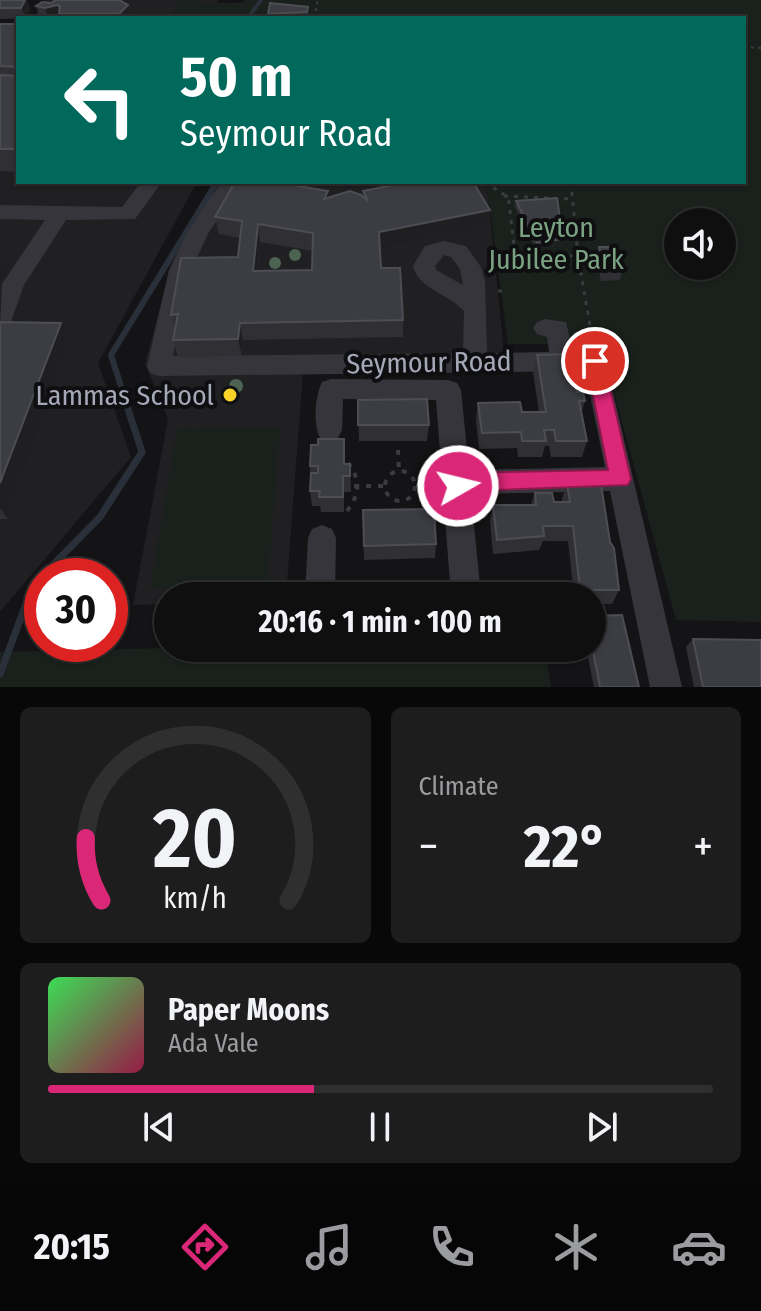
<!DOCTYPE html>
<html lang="en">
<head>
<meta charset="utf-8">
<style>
  body { margin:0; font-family:"Fira Sans Condensed",sans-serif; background:#1d1d1e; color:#f1f3f6; height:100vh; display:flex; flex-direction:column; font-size:30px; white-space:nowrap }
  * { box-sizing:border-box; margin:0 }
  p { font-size:26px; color:#9b9c9f }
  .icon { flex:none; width:44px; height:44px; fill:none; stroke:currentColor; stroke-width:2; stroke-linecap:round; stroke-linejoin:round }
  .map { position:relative; height:687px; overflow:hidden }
  .sheet { display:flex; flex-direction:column; gap:20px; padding:20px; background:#080809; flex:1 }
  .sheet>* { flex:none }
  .guide { position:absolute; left:16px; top:16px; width:730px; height:168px; border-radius:0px; box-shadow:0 2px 6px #0004,0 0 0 2px #2f2f30; background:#00695c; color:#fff; overflow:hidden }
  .buttons { position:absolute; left:664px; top:208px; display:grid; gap:16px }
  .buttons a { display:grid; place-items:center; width:72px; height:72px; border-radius:50%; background:#0f0f10; box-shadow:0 2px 6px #0004,0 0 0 2px #2f2f30; font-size:40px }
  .speed { position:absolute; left:24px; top:558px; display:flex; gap:16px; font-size:40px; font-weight:700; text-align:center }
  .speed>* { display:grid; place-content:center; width:104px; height:104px; border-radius:50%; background:#0f0f10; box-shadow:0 2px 6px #0004,0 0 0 2px #2f2f30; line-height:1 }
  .speed .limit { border:12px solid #d22; background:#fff; color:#111 }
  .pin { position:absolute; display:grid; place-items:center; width:68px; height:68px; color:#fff; margin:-34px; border:4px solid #fff; border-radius:50%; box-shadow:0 2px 8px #0007 }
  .me { position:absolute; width:88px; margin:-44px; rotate:82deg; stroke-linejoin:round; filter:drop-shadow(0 0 6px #0008) }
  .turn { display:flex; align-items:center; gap:28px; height:168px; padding:0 32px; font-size:36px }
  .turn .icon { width:104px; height:104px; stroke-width:2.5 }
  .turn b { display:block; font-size:56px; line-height:68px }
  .big { font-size:60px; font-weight:700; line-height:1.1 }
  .sheet .widget { flex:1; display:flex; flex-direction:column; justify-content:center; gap:12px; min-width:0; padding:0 28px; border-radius:12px; background:#1d1d1e }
  .sheet .dial { align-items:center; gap:0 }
  .dial svg { height:208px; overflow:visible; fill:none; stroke:#2f2f30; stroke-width:7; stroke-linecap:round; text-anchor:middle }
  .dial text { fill:#f1f3f6; stroke:none }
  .song { display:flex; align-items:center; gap:24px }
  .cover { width:96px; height:96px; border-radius:12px; background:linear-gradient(135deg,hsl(130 70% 55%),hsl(340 70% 35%)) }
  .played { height:8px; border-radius:4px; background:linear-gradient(90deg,#db2777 40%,#2f2f30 40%) }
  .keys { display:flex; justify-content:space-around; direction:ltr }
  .heat { display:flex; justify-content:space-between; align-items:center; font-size:44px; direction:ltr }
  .sheet .tiles { flex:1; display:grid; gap:20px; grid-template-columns:1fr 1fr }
  .widget:last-child { grid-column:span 2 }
  .trip { position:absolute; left:154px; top:582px; width:452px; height:80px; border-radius:40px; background:#0f0f10; box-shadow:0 2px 6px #0004,0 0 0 2px #2f2f30; font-weight:700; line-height:80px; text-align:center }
  .menu { display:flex; height:128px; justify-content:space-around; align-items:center; background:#060606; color:#9b9c9f }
  .menu .icon { width:56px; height:56px }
  .menu .on { color:#db2777 }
  .menu b { font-size:36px; color:#f1f3f6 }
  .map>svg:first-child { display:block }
  .built { fill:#202023 }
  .green { fill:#1a211c; fill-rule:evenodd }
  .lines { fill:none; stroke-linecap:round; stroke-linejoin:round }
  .stream-far2 { stroke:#2a303a; stroke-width:4 }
  .stream-far1 { stroke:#2a303a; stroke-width:6 }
  .stream { stroke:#2a303a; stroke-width:7 }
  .path-far2 { stroke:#3b3c42; stroke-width:2; stroke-dasharray:3 4; stroke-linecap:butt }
  .path-far1 { stroke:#3b3c42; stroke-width:3; stroke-dasharray:4 6; stroke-linecap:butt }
  .path { stroke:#3b3c42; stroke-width:4; stroke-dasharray:5 7; stroke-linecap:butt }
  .minor { fill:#35353b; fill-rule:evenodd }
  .tree { fill:#4d6352 }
  .wall { fill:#303034; fill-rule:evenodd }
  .shaded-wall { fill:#1f1f22 }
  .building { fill:#3c3d42; stroke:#4d4e54; stroke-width:2; fill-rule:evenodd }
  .route { fill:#db2777; stroke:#8e194d; stroke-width:2 }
  .poi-dot { fill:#fad228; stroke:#0f0f11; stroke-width:3 }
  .labels { text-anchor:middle; stroke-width:8; stroke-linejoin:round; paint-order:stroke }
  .park-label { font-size:28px; fill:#7ba383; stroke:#0f0f11 }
  .street-label { font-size:28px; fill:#a5a8b7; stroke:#0f0f11 }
  .poi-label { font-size:28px; fill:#a5a8b7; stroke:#0f0f11; text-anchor:end }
</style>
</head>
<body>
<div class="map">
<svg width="761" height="687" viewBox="0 0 761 687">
  <rect width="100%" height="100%" fill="#141416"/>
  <g class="built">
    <polygon points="45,0 218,0 217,3 249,3 242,18 33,18"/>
    <polygon points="0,38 18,39 18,182 197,182 98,363 131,457 0,612"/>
    <polygon points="267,182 275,186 487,187 506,371 303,372 286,596 168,596 168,604 133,605 168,419 145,364 168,277 191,230"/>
  </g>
  <g class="green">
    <path d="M 179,0 L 242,5 L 245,0 L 761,0 L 761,622 L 676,620 L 601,345 L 508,344 L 487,187 L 275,186 L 267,182 L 744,182 L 744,18 L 171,18 ZM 678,222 L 722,222 L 722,266 L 678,266 Z"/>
    <polygon points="280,428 268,586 150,588 177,429"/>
    <polygon points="168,648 545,648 551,687 0,687 0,652"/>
  </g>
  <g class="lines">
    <polyline class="stream-far2" points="248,18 261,0"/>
    <polyline class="stream-far1" points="126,402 111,355 217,182"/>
    <g class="stream">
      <polyline points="42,576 100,517 142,452 125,400"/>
      <polyline points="0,674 33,585 42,576"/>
    </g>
    <g class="path-far2">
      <polyline points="314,18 318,0"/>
      <polyline points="744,47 761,48"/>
    </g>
    <g class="path-far1">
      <polyline points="485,182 506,196 509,202 515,255 578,256"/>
      <polyline points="571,182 578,256 592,337 596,343"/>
      <polyline points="504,196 572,199"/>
      <polyline points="498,291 506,291"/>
    </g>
    <g class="path">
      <polyline points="398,450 399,472"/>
      <circle cx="400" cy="486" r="15"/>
      <polyline points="354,486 384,486"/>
      <polyline points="416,486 435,486"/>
      <path d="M 347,511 C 360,494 361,480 348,463"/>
    </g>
    <g class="minor">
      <polygon points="141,182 162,182 135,219 66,220 24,285 9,327 0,329 2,284 45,220 0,219 0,205 122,207"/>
      <path d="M 227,182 L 271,182 L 264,194 L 233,196 L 209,232 L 191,270 L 173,356 L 463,353 L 464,311 C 449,294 418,289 413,266 L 425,246 L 444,241 L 466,246 L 481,267 L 485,281 L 487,353 L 549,352 L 547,337 L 537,334 L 533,328 L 537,322 L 545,319 L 566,322 L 573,352 L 604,354 L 682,687 L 650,687 L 610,491 L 471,494 L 481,596 L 451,596 L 436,400 L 343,399 L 342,430 L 338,438 L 329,441 L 320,438 C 313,424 315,396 322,382 L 331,379 L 448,380 L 457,383 L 461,390 L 469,470 L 605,467 L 585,371 L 159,376 L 150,373 L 147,366 L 169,270 L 188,231 L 220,184 ZM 444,255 L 451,257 L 460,269 L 463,285 L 436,270 L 435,266 Z"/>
      <polygon points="322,525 332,529 336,538 335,596 305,596 308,538 312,529"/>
    </g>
  </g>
  <g class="tree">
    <circle cx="295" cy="255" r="6"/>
    <circle cx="275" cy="263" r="6"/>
    <circle cx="236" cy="386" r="7"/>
  </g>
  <g class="wall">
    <polygon points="0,0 33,0 27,0 30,9 26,18 0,19"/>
    <polygon points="56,0 148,0 129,8 131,18 40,18 36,6 51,3"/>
    <polygon points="308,7 309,18 268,18 268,14"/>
    <polygon points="0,24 18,24 18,172 0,171"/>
    <path d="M 363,191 L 490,210 L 487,228 L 380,250 L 381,268 L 403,320 L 403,337 L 243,340 L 242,356 L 178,357 L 173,340 L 175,330 L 171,315 L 238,257 L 240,238 L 219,234 L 215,217 L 328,198 L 363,197 ZM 260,242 L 313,251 L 312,270 L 258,271 Z"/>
    <polygon points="516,201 563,239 562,245 536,249 515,207"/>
    <polygon points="599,247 623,269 620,280 601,281 596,259"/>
    <polygon points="0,322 70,345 8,519 0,519"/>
    <polygon points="537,355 571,366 579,374 575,385 577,392 585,401 581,413 587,441 582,457 551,457 549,446 545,446 542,457 518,457 517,448 479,449 476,420 478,403 522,412 539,412 533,372"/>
    <polygon points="358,400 429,425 427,441 359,441"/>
    <polygon points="344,439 345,464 350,464 351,492 344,492 344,512 321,512 320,506 312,506 310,491 310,466 318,445"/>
    <polygon points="567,484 610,542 619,590 612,604 592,604 592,596 574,596 568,541 543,541 539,550 493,554 490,521 493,505 531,505 535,493 554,502 562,502 562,499"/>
    <polygon points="363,510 436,544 435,558 364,560"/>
    <polygon points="693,639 761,687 694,687 686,647"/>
    <polygon points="586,648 592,648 639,687 594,687"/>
  </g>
  <g class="shaded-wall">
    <polygon points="25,0 27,0 30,9 26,18 21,8"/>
    <polygon points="113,0 148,0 129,8 131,18 120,18"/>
    <polygon points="57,5 61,18 48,18 45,8"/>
    <polygon points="490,210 487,228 379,250 379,232"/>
    <polygon points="258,224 260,242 256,288 253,271"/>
    <polygon points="563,239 562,245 536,249 537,243"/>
    <polygon points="0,249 8,266 0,284"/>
    <polygon points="61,323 70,345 8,519 0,508 0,483"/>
    <polygon points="240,323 243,340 242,356 238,339"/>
  </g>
  <g class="building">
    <polygon points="0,0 25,0 21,8 0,8"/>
    <polygon points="56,0 119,0 128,5 119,14 59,14 60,6 57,5 45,8 36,6 42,2 51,3"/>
    <polygon points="270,3 308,7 307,12 268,14"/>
    <polygon points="0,24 18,24 18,67 0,66"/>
    <polygon points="0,75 18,76 18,149 0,149"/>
    <path d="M 235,182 L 275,182 L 328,191 L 324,199 L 350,191 L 361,195 L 368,201 L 363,191 L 408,182 L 473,182 L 490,210 L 379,232 L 381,268 L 400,268 L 403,320 L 240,323 L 238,339 L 173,340 L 178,314 L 171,315 L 181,258 L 238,257 L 242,221 L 215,217 ZM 258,224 L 313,233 L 312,270 L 253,271 Z"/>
    <polygon points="557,198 563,239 537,243 516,201"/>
    <polygon points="599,247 617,247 623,269 604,269"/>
    <polygon points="0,322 61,323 0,483"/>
    <polygon points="569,354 571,366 577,366 579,374 573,374 577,392 583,392 585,401 579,401 587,441 556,441 554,430 544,430 546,441 522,441 521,432 482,433 478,403 520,402 522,412 546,412 537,355"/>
    <polygon points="427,399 429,425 358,425 358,400"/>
    <polygon points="318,439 344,439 344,464 350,464 350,476 343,476 343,497 319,497 320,491 310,491 311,473 318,473 318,466 310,466 311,445 318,445"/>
    <polygon points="567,484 601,484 610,542 614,548 619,590 580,590 573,526 543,526 544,536 497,540 493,505 536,505 535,493 552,493 554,502 570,502"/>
    <polygon points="434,509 436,544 364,546 363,510"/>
    <polygon points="622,615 639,687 600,687 592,646 592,616"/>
    <polygon points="693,639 761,640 761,687 703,687"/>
  </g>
  <polygon class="route" points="595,354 604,361 631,479 628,485 467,491 458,496 451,493 448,482 451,476 458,473 608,470 586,361"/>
  <circle class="poi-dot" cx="230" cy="395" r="8"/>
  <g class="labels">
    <g class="park-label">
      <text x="556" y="237">Leyton<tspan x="556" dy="32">Jubilee Park</tspan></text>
    </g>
    <g class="street-label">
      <text transform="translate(429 362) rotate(-1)" y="10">Seymour Road</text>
    </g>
    <g class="poi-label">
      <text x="214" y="405">Lammas School</text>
    </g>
  </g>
</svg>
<div class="buttons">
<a><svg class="icon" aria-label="sound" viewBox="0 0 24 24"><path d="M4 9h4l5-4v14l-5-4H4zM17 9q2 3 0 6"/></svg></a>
</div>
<div class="speed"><div class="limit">30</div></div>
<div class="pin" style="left:595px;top:361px;background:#d93025"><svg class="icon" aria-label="arrive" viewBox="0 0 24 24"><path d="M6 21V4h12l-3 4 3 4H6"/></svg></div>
<svg class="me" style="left:458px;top:486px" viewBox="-20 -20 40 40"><circle r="17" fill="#db2777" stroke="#fff" stroke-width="3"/><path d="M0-11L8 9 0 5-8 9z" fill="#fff"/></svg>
<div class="trip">20:16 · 1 min · 100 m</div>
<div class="guide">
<div class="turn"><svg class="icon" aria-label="left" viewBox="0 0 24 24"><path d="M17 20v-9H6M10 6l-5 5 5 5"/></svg><div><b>50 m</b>Seymour Road</div></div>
</div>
</div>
<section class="sheet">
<div class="tiles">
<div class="widget dial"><svg viewBox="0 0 100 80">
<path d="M14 69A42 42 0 1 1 86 69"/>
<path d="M14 69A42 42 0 0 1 8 45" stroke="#db2777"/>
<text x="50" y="56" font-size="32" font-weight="700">20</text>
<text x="50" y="72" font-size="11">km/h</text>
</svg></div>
<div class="widget"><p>Climate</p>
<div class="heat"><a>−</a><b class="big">22°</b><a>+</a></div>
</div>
<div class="widget">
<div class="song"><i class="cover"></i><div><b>Paper Moons</b><p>Ada Vale</p></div></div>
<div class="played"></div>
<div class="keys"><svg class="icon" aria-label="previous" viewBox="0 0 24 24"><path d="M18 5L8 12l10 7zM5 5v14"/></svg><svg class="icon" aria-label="pause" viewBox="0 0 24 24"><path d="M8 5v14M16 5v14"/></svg><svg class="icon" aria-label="next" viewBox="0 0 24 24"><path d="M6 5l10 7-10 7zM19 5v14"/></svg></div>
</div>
</div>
</section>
<nav class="menu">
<b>20:15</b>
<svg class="icon on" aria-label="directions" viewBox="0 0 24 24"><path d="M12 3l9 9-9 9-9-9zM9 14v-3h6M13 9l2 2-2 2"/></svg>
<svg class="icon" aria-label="music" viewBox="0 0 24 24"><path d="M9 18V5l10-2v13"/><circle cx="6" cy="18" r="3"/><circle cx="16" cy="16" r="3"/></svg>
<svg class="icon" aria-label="phone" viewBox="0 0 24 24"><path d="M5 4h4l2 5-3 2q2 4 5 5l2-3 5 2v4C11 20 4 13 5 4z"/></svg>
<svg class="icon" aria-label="climate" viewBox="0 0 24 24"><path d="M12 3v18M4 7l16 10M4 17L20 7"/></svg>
<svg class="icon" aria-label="car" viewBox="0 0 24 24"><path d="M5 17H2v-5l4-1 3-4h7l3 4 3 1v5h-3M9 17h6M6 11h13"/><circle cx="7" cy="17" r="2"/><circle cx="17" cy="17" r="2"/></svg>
</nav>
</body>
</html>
